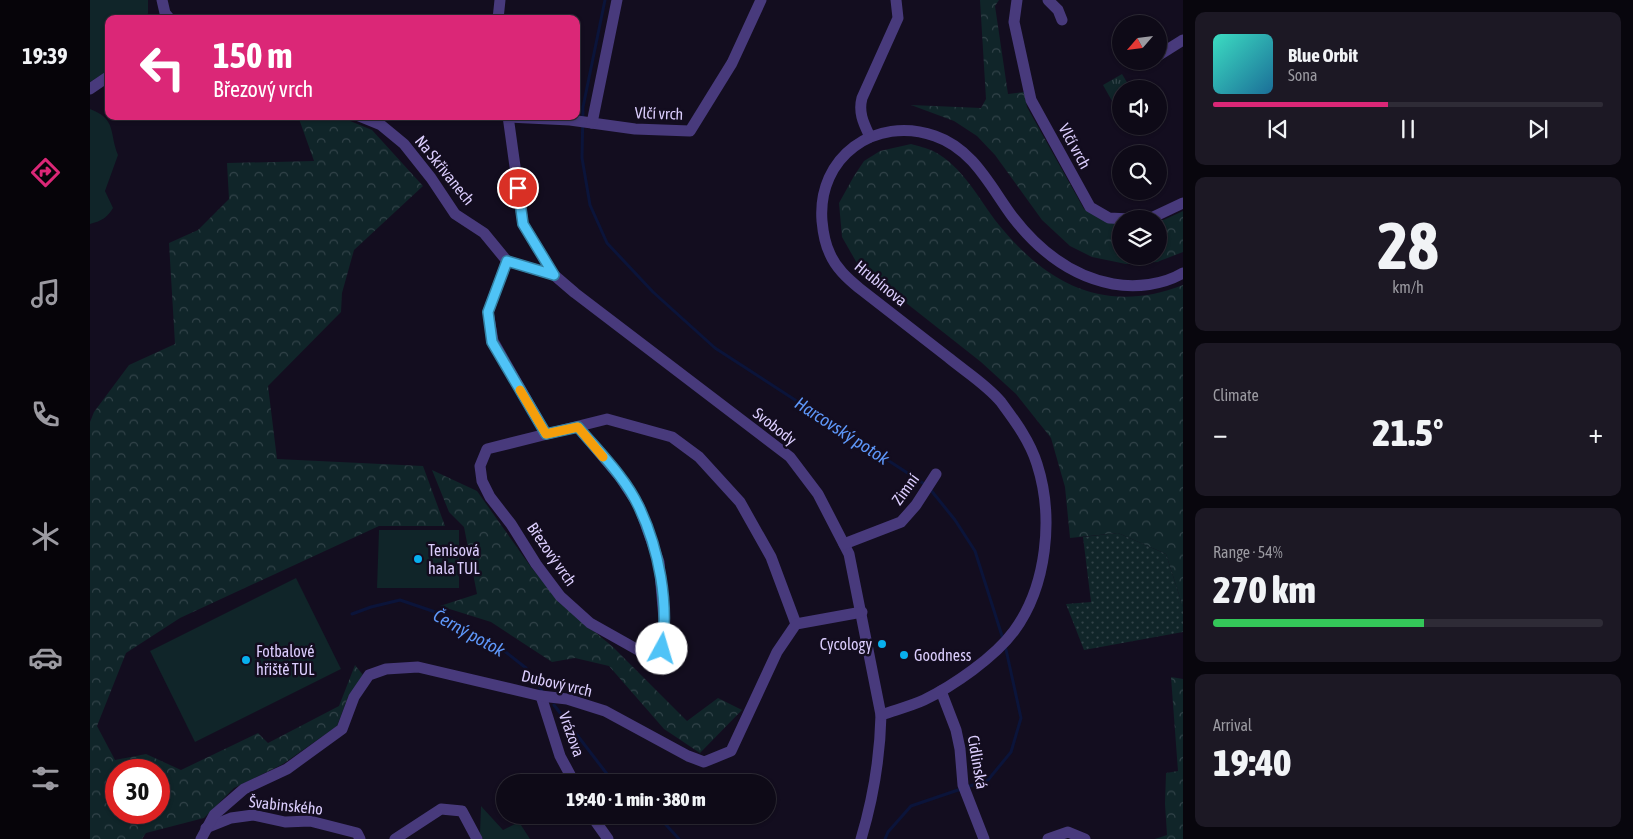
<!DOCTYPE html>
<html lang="en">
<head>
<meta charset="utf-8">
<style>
  body { margin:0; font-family:"Asap Condensed",sans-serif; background:#1c1824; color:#f1f3f6; height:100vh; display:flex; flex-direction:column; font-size:19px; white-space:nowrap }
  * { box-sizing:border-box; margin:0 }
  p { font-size:16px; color:#9b9aa1 }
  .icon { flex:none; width:28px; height:28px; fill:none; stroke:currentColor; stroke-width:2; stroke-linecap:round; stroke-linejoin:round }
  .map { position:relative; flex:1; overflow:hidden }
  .side { display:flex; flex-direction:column; gap:12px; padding:12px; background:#08060d; width:450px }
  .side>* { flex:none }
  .guide { position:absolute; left:15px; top:15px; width:475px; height:105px; border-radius:10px; box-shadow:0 1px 4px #0004,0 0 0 1px #2e2b36; background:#db2777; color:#fff; overflow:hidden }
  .needle { width:32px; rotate:242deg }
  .fabs { position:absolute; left:1022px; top:15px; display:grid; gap:10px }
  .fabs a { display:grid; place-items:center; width:55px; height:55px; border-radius:50%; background:#0e0a17; box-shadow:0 1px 4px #0004,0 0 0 1px #2e2b36; font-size:25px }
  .speed { position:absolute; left:15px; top:759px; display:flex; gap:10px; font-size:25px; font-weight:700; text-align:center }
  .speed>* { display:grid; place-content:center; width:65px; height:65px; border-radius:50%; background:#0e0a17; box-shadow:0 1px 4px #0004,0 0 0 1px #2e2b36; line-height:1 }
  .speed .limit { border:8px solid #d22; background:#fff; color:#111 }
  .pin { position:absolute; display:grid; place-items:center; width:42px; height:42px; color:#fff; margin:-21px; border:2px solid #fff; border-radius:50%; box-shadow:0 1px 5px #0007 }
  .me { position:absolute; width:55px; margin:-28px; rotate:6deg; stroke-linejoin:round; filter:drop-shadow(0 0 4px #0008) }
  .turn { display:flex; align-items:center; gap:18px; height:105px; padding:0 25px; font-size:22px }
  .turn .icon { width:65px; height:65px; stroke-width:2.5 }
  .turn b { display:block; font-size:35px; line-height:42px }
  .big { font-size:38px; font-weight:800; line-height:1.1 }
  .side .tile { flex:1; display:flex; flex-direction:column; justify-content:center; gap:8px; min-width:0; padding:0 18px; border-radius:10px; background:#1c1824 }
  .side .dial { align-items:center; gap:0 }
  .dial b { font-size:65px; line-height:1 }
  .song { display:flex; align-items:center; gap:15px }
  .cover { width:60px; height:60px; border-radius:8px; background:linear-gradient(135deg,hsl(170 70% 55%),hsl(200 70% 35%)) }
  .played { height:5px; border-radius:2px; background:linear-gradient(90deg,#db2777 45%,#2e2b36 45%) }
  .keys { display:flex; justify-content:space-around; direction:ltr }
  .heat { display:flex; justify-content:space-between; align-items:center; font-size:28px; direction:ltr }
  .charge { height:8px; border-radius:4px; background:linear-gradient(90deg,#34c759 54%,#2e2b36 0) }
  .trip { position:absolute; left:406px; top:774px; width:280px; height:50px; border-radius:25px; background:#0e0a17; box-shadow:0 1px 4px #0004,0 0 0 1px #2e2b36; font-weight:800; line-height:50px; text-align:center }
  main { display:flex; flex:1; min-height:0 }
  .tabs { display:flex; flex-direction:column; width:90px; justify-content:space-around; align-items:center; background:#060409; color:#9b9aa1 }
  .tabs .icon { width:35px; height:35px }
  .tabs .current { color:#db2777 }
  .tabs b { font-size:22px; color:#f1f3f6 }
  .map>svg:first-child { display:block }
  .grass { fill:#102529 }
  .forest { fill:url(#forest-crowns); fill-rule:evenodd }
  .park { fill:url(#park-tufts) }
  .garden { fill:url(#garden-dots) }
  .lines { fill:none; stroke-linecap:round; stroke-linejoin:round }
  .stream { stroke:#0b143a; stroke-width:3 }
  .minor { stroke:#483a7c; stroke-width:11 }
  .route-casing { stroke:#337fa1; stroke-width:12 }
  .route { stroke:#4fc3f7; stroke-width:9 }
  .slow { stroke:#f59e0b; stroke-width:9 }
  .poi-dot { fill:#08b0ee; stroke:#130d1f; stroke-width:2 }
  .labels { text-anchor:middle; stroke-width:5; stroke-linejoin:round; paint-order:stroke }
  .street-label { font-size:16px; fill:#dbcdfd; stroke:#130d1f }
  .poi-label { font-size:16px; fill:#dbcdfd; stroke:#130d1f; text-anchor:start }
  .water-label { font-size:18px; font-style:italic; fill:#5e97f9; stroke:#130d1f }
</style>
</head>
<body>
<main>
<nav class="tabs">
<b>19:39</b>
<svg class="icon current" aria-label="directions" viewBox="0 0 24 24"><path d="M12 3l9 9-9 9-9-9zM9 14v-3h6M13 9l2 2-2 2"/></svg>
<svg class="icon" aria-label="music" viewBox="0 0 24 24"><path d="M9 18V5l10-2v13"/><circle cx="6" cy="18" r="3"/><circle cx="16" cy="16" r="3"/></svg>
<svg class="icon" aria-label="phone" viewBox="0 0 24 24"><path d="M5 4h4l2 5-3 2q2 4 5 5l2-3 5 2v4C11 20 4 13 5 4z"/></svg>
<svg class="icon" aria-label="climate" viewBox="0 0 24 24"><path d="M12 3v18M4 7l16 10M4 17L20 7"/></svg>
<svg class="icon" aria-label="car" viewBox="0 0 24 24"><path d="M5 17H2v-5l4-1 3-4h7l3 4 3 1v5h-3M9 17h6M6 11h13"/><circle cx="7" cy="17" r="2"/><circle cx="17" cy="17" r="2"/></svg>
<svg class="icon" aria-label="filters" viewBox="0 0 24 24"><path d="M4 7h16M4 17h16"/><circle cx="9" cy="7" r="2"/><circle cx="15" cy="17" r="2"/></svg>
</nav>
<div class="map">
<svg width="1093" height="839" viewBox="0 0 1093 839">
  <defs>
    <pattern id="forest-crowns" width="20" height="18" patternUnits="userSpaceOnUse" patternTransform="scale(1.25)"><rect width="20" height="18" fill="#102529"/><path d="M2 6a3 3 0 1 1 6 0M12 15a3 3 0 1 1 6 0" fill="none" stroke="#324349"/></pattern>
    <pattern id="park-tufts" width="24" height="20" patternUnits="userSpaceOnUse" patternTransform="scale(1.25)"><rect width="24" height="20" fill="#102529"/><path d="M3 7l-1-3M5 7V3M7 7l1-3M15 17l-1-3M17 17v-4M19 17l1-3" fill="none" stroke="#324349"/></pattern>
    <pattern id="garden-dots" width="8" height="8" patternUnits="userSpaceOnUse" patternTransform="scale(1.25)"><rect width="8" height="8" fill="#102529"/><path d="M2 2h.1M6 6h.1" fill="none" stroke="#324349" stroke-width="1.8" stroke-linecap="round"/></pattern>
  </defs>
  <rect width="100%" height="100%" fill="#130d1f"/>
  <g class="grass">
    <polygon points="0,0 58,0 58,13 56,19 19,19 19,70 0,82"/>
    <path d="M 0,109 C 27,119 19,133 28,155 L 15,191 L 23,208 C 17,218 11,221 0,224 Z"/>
    <polygon points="289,530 369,530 369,588 287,588"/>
    <polygon points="206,578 251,669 105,742 60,651"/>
    <polygon points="391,806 413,830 429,822 440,839 393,839 390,833"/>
  </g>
  <g class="forest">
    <polygon points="890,0 909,0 905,6 918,94 934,92 937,107 994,209 1019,222 1031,224 1031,256 1069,256 1069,222 1093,211 1093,252 1067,262 1036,264 1002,257 980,246 952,220 905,155 887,136 864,121 821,105 891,108 896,99"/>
    <path d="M 208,116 L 248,116 L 282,130 L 333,186 L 264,250 L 252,293 L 251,312 L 178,386 L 187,459 L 333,466 L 355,526 L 289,526 L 90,618 L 36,653 L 7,726 L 25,760 L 56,754 L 91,770 L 168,733 L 178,743 L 249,706 L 265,665 L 273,675 L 258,697 L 247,726 L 193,764 L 144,788 L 114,818 L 56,833 L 52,839 L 0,839 L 0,422 L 4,412 L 39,365 L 85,344 L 79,243 L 108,230 L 139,199 L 137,163 L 224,161 ZM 26,770 L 69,770 L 69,812 L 26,812 Z"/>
    <path d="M 821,144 C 828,146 837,148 843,151 C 873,166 889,200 909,225 C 958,285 1016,315 1093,285 L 1093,607 L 1076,554 L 1028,533 L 980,538 L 975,487 L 961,438 L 926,394 L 891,362 L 768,265 L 752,237 L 749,203 L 764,176 L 774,161 L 790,151 Z"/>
    <polygon points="342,470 387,491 441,567 470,603 523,647 597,721 628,698 652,710 610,753 574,729 519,666 485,658 462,662 401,622 350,606 387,594 374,527 359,512"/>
    <polygon points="1081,677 1093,679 1093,839 1065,839 1077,835 1075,804 1076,773 1088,771"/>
  </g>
  <polygon class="park" points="1032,74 1041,89 1031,89 1031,117 1013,85"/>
  <polygon class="garden" points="1028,533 1076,554 1093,607 1093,632 994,650 976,604 1001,602 993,537"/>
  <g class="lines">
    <g class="stream">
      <polyline points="515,0 493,107 492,158 500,205 517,243 563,292 625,348 836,485"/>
      <polyline points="840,489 865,520 885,551 913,639"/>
      <polyline points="262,614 281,607 310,600 357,616 408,646 436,668 453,692"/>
      <polyline points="464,705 517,774 528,782"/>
      <polyline points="877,787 898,780 921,752 931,718 915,645"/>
      <polyline points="567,815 589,839"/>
      <polyline points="795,839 798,832 821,806 871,789"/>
    </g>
    <g class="minor">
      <polyline points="72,0 75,13 80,19"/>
      <polyline points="927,0 924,22 941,100 1000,207 1019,218 1040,219"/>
      <polyline points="958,0 968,10 972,20"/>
      <polyline points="408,19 410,0"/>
      <polyline points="1069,55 1093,40"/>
      <polyline points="0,89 19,76"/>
      <polyline points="269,116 291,125 314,144 341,178 365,214 394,233 417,261 464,275"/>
      <path d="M 418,116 L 433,224 L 464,275 L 485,293 L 700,457 L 728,494 L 759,554 L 791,715 C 790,757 783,799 771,839"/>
      <polyline points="418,117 480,120 545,129 600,131 642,63 671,0"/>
      <polyline points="502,123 527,0"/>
      <path d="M 780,137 C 774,124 768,113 772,98 L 808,18 L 806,0"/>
      <polyline points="1059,219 1093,203"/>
      <polyline points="417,261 398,312 403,341 456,434"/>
      <polyline points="488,427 530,477 549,506 569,562 575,631 572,649 567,654 558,655 548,650 500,623 470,596 446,564 421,524 400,497 392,481 390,466 397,449 517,419 582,437 609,457 650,502 681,557 706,624"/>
      <polyline points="754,544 811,522 826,505 846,474"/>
      <polyline points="851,691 866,730 870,749 873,785 894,839"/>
      <polyline points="451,696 470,756 484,782"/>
      <path d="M 791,715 C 805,710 821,706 834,700 C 863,686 905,657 924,631 C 957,586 964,517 947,464 C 940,441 925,421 911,402 C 897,385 876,372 859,358 C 829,335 799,311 769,288 C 757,278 746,268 740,254 C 735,244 733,232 732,221 C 727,157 785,115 845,136 C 883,149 900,186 922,216 C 948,250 980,276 1023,284 C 1046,288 1073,285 1093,273"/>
      <polyline points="501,815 518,839"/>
      <polyline points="116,828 141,818 163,815 195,822 220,821 267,833 270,839"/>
      <polyline points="111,839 124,815 154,789 197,769 252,729 264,697 279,675 296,669 328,667 451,696 477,699 515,711 598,756 614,762 641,751 687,652 706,624 772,612"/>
      <polyline points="305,839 351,809 372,811 387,839"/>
      <polyline points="958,839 978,832 995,839"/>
    </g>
  </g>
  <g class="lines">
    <defs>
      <path id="route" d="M 428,188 L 433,224 L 464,275 L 417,261 L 398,312 L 402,342 L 456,434 L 488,427 C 509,452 535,477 549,507 C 569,549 579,603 572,649"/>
    </defs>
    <use href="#route" class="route-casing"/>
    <use href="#route" class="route"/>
    <polyline class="slow" points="430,390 456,434 488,427 513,457"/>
  </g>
  <g class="poi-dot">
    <circle cx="328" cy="559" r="5"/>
    <circle cx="792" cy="644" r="5"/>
    <circle cx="814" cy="655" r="5"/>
    <circle cx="156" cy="660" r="5"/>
  </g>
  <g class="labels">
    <g class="street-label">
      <text transform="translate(569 113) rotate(2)" y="6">Vlčí vrch</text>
      <text transform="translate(985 146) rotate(61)" y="6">Vlčí vrch</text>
      <text transform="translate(355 170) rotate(51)" y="6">Na Skřivanech</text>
      <text transform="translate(791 283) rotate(39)" y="6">Hrubínova</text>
      <text transform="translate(685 426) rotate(38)" y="6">Svobody</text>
      <text transform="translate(815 489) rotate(-54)" y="6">Zimní</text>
      <text transform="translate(462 554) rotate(55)" y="6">Březový vrch</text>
      <text transform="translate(467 683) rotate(13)" y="6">Dubový vrch</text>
      <text transform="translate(482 734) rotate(70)" y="6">Vrázova</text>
      <text transform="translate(888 762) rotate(80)" y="6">Cidlinská</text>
      <text transform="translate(196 805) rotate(6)" y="6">Švabinského</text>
    </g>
    <g class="poi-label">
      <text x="338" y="556">Tenisová<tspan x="338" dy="18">hala TUL</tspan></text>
      <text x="782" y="650" text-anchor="end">Cycology</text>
      <text x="166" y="657">Fotbalové<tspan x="166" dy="18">hřiště TUL</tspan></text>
      <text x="824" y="661">Goodness</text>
    </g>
    <g class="water-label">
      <text transform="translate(752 431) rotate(33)" y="6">Harcovský potok</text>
      <text transform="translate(379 633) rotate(29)" y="6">Černý potok</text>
    </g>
  </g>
</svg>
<div class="fabs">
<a><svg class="needle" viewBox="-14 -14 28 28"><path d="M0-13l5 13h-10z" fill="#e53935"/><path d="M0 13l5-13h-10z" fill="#9b9aa1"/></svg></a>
<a><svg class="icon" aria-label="sound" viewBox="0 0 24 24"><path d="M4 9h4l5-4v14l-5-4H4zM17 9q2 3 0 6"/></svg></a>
<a><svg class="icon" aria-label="search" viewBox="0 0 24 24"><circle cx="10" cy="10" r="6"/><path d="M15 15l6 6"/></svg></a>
<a><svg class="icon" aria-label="layers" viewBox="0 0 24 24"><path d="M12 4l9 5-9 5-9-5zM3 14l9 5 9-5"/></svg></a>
</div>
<div class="speed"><div class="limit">30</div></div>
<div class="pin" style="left:428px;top:188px;background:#d93025"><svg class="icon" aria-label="arrive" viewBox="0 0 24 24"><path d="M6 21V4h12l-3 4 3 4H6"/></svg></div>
<svg class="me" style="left:572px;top:649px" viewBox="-20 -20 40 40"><circle r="19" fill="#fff"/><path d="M0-13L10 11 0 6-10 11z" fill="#4fc3f7"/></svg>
<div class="trip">19:40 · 1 min · 380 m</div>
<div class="guide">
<div class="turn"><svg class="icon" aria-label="left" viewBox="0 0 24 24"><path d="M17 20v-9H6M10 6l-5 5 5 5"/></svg><div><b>150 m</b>Březový vrch</div></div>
</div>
</div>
<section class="side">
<div class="tile">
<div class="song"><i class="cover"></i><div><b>Blue Orbit</b><p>Sona</p></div></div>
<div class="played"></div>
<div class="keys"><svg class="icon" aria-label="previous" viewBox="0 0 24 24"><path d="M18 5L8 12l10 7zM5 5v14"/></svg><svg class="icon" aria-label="pause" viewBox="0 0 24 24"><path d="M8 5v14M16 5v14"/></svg><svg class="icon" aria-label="next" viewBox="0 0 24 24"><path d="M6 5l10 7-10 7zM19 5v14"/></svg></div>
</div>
<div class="tile dial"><b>28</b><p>km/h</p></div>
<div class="tile"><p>Climate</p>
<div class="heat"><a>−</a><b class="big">21.5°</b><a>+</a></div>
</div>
<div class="tile"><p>Range · 54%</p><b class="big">270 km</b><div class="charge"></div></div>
<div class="tile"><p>Arrival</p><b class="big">19:40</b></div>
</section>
</main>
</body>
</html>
